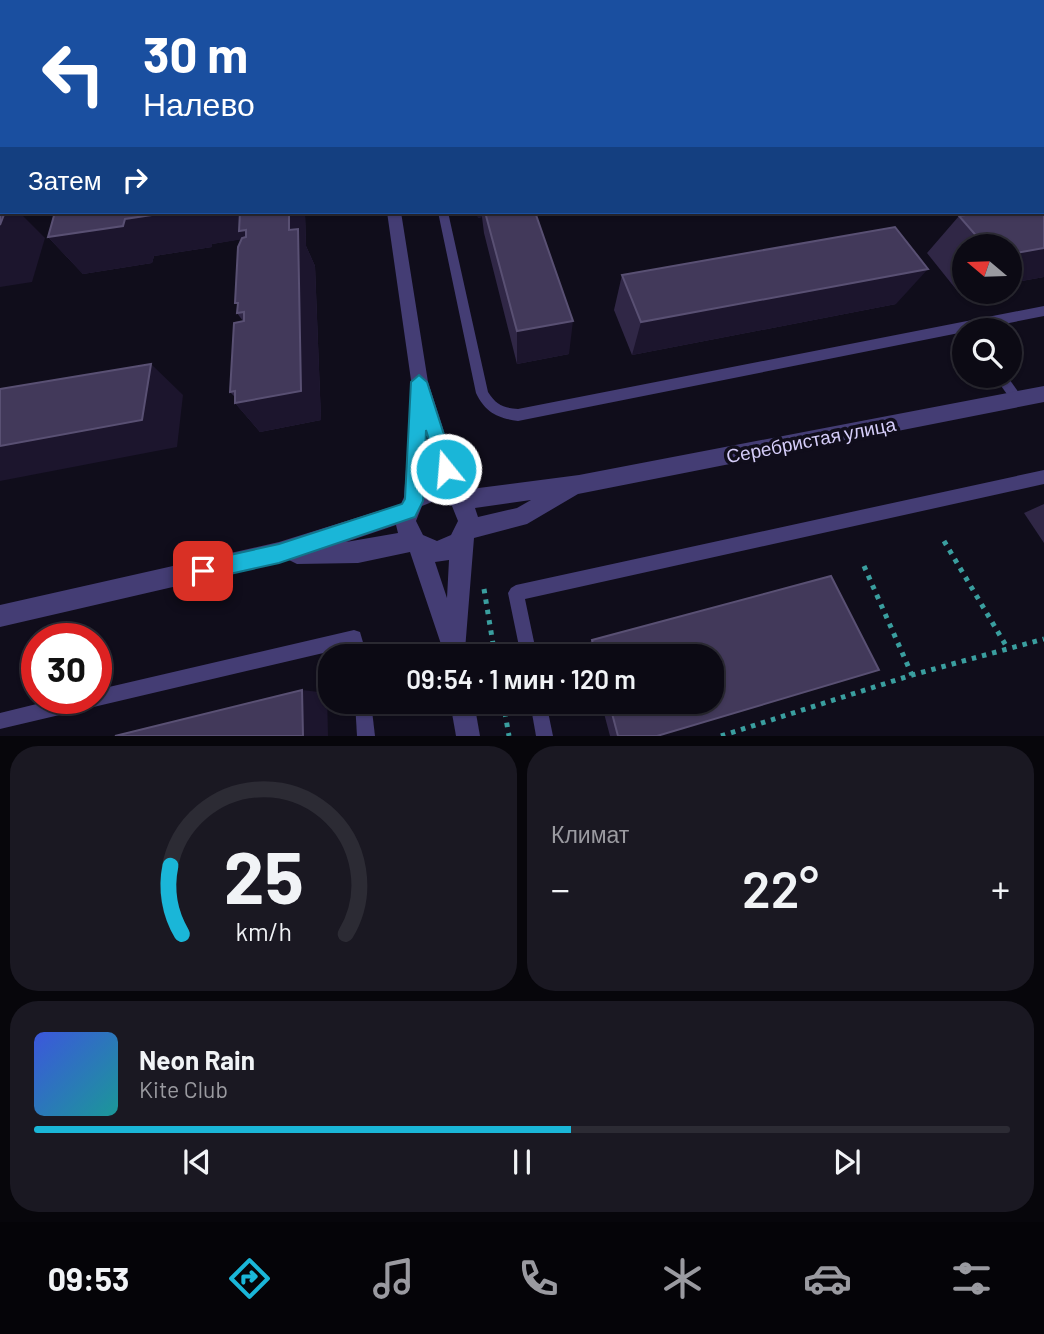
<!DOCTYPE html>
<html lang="ru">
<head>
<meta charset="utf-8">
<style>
  body { margin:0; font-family:Barlow,sans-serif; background:#1a1822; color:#f1f3f6; height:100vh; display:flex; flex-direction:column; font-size:26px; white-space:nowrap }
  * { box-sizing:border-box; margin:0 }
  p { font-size:23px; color:#9a9aa0 }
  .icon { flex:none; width:38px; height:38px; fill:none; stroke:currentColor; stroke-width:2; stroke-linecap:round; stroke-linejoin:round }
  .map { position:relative; height:736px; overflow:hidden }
  .panel { display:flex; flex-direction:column; gap:10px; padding:10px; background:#07060b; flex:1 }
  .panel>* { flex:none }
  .top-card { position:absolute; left:0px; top:0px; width:1045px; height:214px; box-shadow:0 2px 5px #0004,0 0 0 2px #2c2b34; background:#1a4fa0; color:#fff; overflow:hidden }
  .needle { width:46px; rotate:289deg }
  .tools { position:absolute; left:952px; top:234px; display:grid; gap:14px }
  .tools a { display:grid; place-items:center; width:70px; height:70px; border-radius:50%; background:#0c0a14; box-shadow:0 2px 5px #0004,0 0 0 2px #2c2b34; font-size:35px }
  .speed { position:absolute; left:21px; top:623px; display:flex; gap:14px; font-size:35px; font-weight:700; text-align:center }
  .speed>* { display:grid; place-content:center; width:91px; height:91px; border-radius:50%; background:#0c0a14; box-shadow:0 2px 5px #0004,0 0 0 2px #2c2b34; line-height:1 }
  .speed .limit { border:10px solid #d22; background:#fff; color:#111 }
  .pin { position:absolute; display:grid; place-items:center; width:60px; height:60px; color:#fff; margin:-30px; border-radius:14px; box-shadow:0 4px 10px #0006 }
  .me { position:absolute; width:77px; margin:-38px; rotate:343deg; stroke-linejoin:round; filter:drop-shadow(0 0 5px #0008) }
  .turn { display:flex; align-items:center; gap:24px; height:147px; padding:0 28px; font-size:32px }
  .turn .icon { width:91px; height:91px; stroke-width:2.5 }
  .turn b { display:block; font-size:49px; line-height:60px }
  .then { display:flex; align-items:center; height:66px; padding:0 28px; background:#0003; gap:14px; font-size:26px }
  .big { font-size:52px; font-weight:600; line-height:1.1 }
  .panel .widget { flex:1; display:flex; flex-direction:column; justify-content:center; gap:10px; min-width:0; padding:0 24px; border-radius:28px; background:#1a1822 }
  .panel .dial { align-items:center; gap:0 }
  .dial svg { height:182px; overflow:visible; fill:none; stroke:#2c2b34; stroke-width:7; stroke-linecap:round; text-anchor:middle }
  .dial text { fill:#f1f3f6; stroke:none }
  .song { display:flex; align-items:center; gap:21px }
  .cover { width:84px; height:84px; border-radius:10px; background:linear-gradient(135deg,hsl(230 70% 55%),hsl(180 70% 35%)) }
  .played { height:7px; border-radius:4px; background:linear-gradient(90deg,#1ab6d8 55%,#2c2b34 55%) }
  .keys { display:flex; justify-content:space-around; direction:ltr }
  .heat { display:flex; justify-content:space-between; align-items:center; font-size:38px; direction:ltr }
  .panel .tiles { flex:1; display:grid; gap:10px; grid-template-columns:1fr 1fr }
  .widget:last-child { grid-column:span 2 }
  .trip { position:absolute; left:318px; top:644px; width:406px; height:70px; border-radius:28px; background:#0c0a14; box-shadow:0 2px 5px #0004,0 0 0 2px #2c2b34; font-weight:600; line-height:70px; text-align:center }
  .dock { display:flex; height:112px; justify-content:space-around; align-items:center; background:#050408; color:#9a9aa0 }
  .dock .icon { width:49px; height:49px }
  .dock .selected { color:#1ab6d8 }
  .dock b { font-size:32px; color:#f1f3f6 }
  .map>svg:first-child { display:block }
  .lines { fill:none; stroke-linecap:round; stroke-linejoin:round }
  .path { stroke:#3a9e9f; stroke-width:5; stroke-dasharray:4.5 6; stroke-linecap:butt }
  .lane { fill:#443d74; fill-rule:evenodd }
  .street { fill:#443d74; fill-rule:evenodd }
  .wall { fill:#302746 }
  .shaded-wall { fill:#1c152d }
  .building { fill:#42395a; stroke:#595073; stroke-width:2 }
  .route { fill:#1ab6d8; stroke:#11768c; stroke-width:2 }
  .labels { text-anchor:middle; stroke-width:7; stroke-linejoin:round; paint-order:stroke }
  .street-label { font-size:19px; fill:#d5cdf9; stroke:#100d1b }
</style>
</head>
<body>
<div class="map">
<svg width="1044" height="736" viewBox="0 0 1044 736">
  <rect width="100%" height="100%" fill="#100d1b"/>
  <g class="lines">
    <g class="path">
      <polyline points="944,541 1008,649"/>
      <polyline points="864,566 912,675"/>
      <polyline points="484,589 495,656"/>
      <polyline points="503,702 509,736"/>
      <polyline points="721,736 912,675 1044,639"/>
    </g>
    <g class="lane">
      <path d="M 438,212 L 448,212 L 488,392 C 496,405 504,408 518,409 L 1044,306 L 1044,316 L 518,421 C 497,418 485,412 476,393 Z"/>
      <polygon points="994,376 1007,376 1024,400 1022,404 1018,406 1014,404"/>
      <polygon points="1044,470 1044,484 525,599 537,656 521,656 508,593 511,588 516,585"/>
      <polygon points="354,630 360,632 367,656 351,656 349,647 0,729 0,713 61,698 96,698 96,690"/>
      <polygon points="355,702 371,702 375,736 357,736"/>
      <polygon points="530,702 546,702 553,736 536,736"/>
    </g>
    <g class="street">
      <path d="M 387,212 L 401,212 L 428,382 L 463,490 L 579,475 L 1044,386 L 1044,402 L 578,494 L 527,524 L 474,538 L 465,650 L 467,656 L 445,656 L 410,552 L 358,563 L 297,564 L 289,560 L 0,627 L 0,605 L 279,542 L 401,504 L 404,497 L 412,387 ZM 426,433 L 440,481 L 425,483 ZM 437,500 L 452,506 L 458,521 L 451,535 L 437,541 L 423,535 L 416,521 L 422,506 ZM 531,500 L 517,508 L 478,517 L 475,508 ZM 396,525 L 398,533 L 346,542 ZM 449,560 L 447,598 L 435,562 Z"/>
      <polygon points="450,702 474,702 480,736 456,736"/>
    </g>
  </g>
  <g class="wall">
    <polygon points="1044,202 1044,277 1010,283 1010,247 964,247 964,292 959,293 927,253 959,216"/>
    <polygon points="55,212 309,212 309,214 305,214 306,246 315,266 321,420 260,432 235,403 235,397 230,392 243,321 237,313 241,239 212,244 212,247 154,256 152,263 83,274 48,237"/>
    <polygon points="477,212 535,212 569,354 517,364 484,233 482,217 478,218"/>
    <polygon points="622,275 896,304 632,355 614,310"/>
    <polygon points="1044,504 1044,543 1024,513"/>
    <polygon points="831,576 879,670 657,736 610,736 601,702 712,702 712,656 589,656 586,647 592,640"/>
  </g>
  <g class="shaded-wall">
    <polygon points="1043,83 1044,83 1044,113 1043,114"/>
    <polygon points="5,212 19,212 45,238 32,282 0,287 0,225"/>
    <polygon points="172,212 244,212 261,242 244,239 212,244 212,247 154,256 152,263 83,274 48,237 125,219"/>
    <polygon points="289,212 309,212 309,214 305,214 306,246 315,266 321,420 260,432 235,403 289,230"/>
    <polygon points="478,212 482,212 482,217 478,218"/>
    <polygon points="1044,248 1044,277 1010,283 1010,254"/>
    <polygon points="928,269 896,304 632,355 641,322"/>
    <polygon points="573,321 569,354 517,364 517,331"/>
    <polygon points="151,364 183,395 177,447 0,481 0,446"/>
    <polygon points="302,690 327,693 328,736 303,736"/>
  </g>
  <g class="building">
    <rect x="1043" y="51" width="1" height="32"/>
    <polygon points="0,202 2,202 2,212 5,212 0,225"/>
    <polygon points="1043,202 1044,202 1044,248 1010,254 1010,247 986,247 959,216 986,212 1043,212"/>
    <polygon points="55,212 172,212 125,219 123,226 48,237"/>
    <polygon points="240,212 289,212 289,230 298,229 301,391 235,403 235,391 230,392 234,323 244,321 244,312 237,313 238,303 235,303 238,247 242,238 246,237 246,230 239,231"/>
    <polygon points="485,212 535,212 573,321 517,331"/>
    <polygon points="895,227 928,269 641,322 622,275"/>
    <polygon points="151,364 142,420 0,446 0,389"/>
    <polygon points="831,576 879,670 657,736 618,736 609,702 712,702 712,656 596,656 592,640"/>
    <polygon points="302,690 303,736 115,736"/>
  </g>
  <polygon class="route" points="419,375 427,382 455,469 453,475 446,477 440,475 426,430 423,501 415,517 279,563 203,580 196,578 193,571 196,564 203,561 279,544 402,504 405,499 411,382"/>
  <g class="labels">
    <g class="street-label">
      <text transform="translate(811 440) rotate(-11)" y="7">Серебристая улица</text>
    </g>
  </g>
</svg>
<div class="tools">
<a><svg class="needle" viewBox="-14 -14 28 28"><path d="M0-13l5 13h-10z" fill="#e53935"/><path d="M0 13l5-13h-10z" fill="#9a9aa0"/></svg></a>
<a><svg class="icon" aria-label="search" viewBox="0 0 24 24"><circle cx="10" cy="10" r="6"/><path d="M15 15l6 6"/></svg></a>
</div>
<div class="speed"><div class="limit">30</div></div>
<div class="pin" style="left:203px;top:571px;background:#d93025"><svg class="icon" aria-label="arrive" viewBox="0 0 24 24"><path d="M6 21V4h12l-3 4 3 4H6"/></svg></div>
<svg class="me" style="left:446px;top:469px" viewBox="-20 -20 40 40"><circle r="17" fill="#1ab6d8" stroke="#fff" stroke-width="3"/><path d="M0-11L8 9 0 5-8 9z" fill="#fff"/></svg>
<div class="trip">09:54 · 1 мин · 120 m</div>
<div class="top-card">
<div class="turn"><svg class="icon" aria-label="left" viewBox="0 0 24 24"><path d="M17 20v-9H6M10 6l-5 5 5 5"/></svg><div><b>30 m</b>Налево</div></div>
<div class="then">Затем<svg class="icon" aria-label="right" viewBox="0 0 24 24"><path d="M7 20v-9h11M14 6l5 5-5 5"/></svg></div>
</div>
</div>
<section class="panel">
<div class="tiles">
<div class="widget dial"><svg viewBox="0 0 100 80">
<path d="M14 69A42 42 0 1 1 86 69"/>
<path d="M14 69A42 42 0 0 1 9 39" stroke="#1ab6d8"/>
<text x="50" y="56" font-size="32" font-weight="700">25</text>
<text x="50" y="72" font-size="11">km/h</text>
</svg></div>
<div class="widget"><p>Климат</p>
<div class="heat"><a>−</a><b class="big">22°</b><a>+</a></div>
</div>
<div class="widget">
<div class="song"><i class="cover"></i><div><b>Neon Rain</b><p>Kite Club</p></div></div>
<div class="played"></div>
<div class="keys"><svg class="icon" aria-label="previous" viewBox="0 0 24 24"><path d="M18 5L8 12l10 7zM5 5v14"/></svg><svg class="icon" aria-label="pause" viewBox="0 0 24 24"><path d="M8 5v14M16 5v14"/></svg><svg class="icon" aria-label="next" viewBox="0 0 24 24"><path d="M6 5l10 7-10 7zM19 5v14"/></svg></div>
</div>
</div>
</section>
<nav class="dock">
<b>09:53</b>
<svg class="icon selected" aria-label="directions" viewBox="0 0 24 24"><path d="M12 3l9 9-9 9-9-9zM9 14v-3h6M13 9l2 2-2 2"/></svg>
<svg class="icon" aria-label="music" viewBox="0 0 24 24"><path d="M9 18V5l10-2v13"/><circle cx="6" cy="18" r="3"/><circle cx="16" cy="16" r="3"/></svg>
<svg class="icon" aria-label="phone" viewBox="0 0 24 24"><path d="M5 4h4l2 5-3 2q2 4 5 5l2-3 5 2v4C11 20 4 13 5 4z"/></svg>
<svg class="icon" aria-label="climate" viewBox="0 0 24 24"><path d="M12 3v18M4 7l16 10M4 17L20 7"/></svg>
<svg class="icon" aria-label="car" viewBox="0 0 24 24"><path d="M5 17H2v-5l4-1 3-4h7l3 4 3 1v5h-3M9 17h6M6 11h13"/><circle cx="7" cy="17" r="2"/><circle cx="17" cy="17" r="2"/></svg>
<svg class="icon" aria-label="filters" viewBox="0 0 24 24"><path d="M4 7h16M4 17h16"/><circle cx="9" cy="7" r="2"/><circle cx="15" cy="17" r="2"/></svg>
</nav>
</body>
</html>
